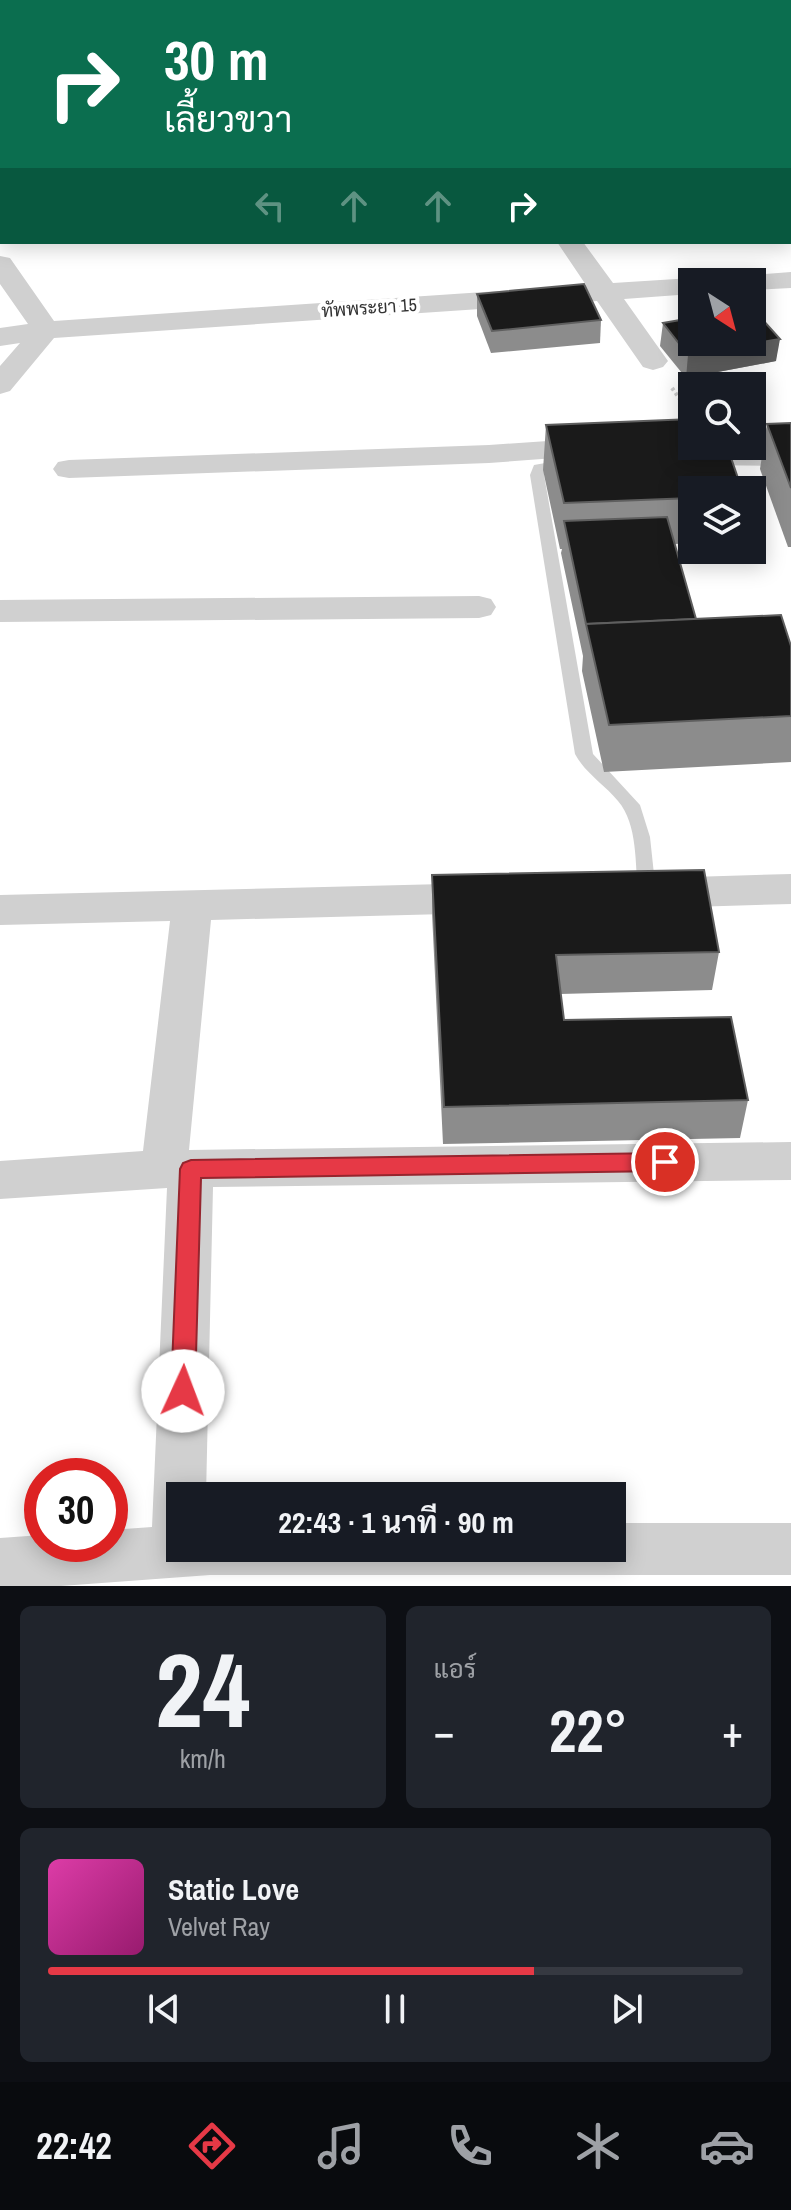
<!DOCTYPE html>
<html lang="th">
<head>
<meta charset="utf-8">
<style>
  body { margin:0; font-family:"Archivo Narrow",Sarabun,sans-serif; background:#20242c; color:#f1f3f6; height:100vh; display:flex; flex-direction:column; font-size:30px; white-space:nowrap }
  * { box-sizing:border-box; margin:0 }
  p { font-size:26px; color:#9ea1a6 }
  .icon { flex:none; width:44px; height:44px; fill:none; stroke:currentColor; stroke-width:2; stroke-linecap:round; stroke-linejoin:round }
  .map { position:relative; height:1586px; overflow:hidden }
  .drawer { display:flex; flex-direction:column; gap:20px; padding:20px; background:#0d0f14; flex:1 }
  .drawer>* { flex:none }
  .banner { position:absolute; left:0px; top:0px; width:792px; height:244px; box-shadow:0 4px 20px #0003; background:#0b6e4f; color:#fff; overflow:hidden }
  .needle { width:52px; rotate:144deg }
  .tools { position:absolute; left:678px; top:268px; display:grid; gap:16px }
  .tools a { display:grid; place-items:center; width:88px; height:88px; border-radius:0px; background:#171b24; box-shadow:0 4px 20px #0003; font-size:40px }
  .speed { position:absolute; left:24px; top:1458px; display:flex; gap:16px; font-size:40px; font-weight:700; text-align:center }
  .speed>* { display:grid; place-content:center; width:104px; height:104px; border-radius:50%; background:#171b24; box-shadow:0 4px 20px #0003; line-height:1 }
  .speed .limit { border:12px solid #d22; background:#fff; color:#111 }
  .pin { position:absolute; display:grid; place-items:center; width:68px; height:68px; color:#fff; margin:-34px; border:4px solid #fff; border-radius:50%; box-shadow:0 2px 8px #0007 }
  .me { position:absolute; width:88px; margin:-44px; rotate:2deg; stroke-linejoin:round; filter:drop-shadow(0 0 6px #0008) }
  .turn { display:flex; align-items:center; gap:28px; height:168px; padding:0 32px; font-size:36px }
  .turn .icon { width:104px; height:104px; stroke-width:2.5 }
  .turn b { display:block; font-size:56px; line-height:68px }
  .lanes { display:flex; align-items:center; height:76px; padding:0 32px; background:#0003; justify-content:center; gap:40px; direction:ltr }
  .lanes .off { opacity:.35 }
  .big { font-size:60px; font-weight:700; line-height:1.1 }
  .drawer .widget { flex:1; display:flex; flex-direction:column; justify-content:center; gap:12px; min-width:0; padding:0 28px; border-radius:12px; background:#20242c }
  .drawer .dial { align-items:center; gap:0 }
  .dial b { font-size:104px; line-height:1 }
  .song { display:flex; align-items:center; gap:24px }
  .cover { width:96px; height:96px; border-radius:12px; background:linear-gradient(135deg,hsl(320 70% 55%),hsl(320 70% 35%)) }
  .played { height:8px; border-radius:4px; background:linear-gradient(90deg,#e63946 70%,#363941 70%) }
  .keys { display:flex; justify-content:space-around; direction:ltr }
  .heat { display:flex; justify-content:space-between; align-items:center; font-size:44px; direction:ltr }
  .drawer .tiles { flex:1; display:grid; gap:20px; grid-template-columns:1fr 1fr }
  .widget:last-child { grid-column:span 2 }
  .trip { position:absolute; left:166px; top:1482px; width:460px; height:80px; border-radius:0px; background:#171b24; box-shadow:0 4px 20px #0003; font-weight:700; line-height:80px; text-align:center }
  .menu { display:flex; height:128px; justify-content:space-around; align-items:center; background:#090b0e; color:#9ea1a6 }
  .menu .icon { width:56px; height:56px }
  .menu .active { color:#e63946 }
  .menu b { font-size:36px; color:#f1f3f6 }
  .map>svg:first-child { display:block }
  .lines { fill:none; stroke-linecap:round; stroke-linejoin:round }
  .path { stroke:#cdcdcd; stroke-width:4; stroke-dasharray:3 3; stroke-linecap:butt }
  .lane { fill:#d0d0d0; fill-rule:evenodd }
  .street { fill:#d0d0d0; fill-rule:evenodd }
  .wall { fill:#8c8c8c }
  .shaded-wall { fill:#5f5f5f }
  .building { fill:#1a1a1a; stroke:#5f5f5f; stroke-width:2 }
  .route { fill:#e63946; stroke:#96252e; stroke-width:2 }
  .labels { text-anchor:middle; stroke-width:8; stroke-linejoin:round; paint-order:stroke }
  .far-street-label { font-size:18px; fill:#333; stroke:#fff }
</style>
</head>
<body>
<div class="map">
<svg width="791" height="1586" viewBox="0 0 791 1586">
  <rect width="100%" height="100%" fill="#fff"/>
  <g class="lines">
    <polyline class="path" points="672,388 687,409"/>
    <g class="lane">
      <polygon points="675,0 686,0 687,2 676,2"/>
      <polygon points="769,0 791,0 791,4 768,2"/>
      <polygon points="710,458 791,458 791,466 705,465 705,459"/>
      <path d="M 568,459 L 573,460 L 573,466 L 545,471 L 544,475 L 593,754 L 640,805 L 650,837 L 656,893 L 654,898 L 640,898 L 638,893 C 635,865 638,824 618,801 C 604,784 586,774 575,754 L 530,475 L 534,465 Z"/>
    </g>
    <g class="street">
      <polygon points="557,242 583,242 613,283 692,278 702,280 692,282 692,294 624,299 668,361 663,367 653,370 643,367 597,301 54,338 10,391 0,394 0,366 20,343 0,346 0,328 28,324 0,284 0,256 10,258 54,321 586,285"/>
      <polygon points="791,272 791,288 752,290 752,282 738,282 742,276"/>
      <polygon points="791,427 791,445 752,447 747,446 752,446 752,429"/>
      <polygon points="692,431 692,446 703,447 489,463 69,478 58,476 53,469 58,462 69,460 489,445"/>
      <polygon points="479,596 491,599 496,607 491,615 479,618 0,622 0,600"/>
      <polygon points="791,874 791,904 658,908 644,903 638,893 644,883 658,878"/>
      <polygon points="484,883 498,888 504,898 498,908 484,913 211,920 189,1150 791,1142 791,1180 213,1187 206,1496 180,1496 180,1548 612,1548 612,1523 791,1523 791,1575 210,1575 61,1586 0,1586 0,1538 42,1535 42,1544 110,1544 110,1530 152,1527 167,1188 0,1199 0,1161 143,1151 170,921 0,925 0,895"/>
    </g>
  </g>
  <g class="wall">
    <polygon points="477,294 601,320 600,343 491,353 477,316"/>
    <polygon points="663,323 776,361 686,378 660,346"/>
    <polygon points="791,423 791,547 788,547 760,469 767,424"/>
    <polygon points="546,425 692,490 692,543 675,544 696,619 791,646 791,762 604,772 582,671 583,656 561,553 562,549 560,549 543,470"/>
    <polygon points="432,875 719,952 712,990 560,994 564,1020 748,1100 740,1138 443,1144 432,913"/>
  </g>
  <polygon class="shaded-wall" points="780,339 776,361 686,378 688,355"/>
  <g class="building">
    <polygon points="584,284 601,320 492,331 477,294"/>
    <polygon points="752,308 780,339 688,355 663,323 692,318 692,342 752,342"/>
    <polygon points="692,419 692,446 727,446 742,490 692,490 692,498 564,503 546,425"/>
    <polygon points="791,423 791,488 767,424"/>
    <polygon points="667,517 696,619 586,624 564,521"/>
    <polygon points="781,615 791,646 791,716 609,725 586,624"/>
    <polygon points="704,870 719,952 556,955 564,1020 731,1017 748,1100 444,1107 432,875"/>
  </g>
  <polygon class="route" points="665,1153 672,1156 676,1162 672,1169 665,1171 201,1178 195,1391 192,1399 183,1402 175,1399 171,1391 180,1169 183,1163 191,1160"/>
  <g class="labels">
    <g class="far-street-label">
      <text transform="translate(369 308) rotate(-4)" y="6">ทัพพระยา 15</text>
    </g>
  </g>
</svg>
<div class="tools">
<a><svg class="needle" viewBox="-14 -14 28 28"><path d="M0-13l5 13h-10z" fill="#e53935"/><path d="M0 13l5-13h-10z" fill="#9ea1a6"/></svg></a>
<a><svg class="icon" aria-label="search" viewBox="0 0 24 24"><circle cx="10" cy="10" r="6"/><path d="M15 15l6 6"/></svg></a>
<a><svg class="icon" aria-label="layers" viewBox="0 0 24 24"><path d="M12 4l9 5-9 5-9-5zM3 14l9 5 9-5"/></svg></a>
</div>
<div class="speed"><div class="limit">30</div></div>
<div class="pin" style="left:665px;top:1162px;background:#d93025"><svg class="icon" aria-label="arrive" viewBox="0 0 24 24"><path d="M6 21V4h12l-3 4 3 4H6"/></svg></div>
<svg class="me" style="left:183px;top:1391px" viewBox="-20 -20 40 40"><circle r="19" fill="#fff"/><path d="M0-13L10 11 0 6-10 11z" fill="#e63946"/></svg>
<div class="trip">22:43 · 1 นาที · 90 m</div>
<div class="banner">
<div class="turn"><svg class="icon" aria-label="right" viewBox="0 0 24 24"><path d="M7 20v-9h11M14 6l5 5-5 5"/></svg><div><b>30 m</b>เลี้ยวขวา</div></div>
<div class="lanes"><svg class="icon off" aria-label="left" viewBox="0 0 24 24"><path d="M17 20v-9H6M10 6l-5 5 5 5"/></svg><svg class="icon off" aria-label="ahead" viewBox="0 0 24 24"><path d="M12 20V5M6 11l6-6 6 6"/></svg><svg class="icon off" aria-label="ahead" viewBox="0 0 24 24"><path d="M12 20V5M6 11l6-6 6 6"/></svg><svg class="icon" aria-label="right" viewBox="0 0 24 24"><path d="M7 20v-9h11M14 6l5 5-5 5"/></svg></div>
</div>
</div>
<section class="drawer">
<div class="tiles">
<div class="widget dial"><b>24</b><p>km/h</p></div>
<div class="widget"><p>แอร์</p>
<div class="heat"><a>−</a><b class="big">22°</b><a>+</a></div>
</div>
<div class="widget">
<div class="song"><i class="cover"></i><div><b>Static Love</b><p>Velvet Ray</p></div></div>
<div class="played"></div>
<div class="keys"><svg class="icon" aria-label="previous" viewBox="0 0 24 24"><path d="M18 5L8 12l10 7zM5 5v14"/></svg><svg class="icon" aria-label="pause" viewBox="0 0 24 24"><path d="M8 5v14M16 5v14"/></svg><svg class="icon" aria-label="next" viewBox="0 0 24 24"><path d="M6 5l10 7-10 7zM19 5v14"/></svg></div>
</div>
</div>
</section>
<nav class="menu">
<b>22:42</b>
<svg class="icon active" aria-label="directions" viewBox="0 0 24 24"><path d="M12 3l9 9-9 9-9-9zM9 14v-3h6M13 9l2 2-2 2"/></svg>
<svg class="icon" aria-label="music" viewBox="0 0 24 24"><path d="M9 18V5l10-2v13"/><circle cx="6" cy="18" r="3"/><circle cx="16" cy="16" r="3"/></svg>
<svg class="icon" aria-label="phone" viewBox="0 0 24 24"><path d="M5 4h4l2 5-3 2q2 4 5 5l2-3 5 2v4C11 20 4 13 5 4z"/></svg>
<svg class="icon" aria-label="climate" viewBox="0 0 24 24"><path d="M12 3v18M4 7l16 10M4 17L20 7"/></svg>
<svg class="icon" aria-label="car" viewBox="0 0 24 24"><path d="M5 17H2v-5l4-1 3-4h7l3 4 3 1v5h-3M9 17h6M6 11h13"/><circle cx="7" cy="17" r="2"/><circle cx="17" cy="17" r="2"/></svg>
</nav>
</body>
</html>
